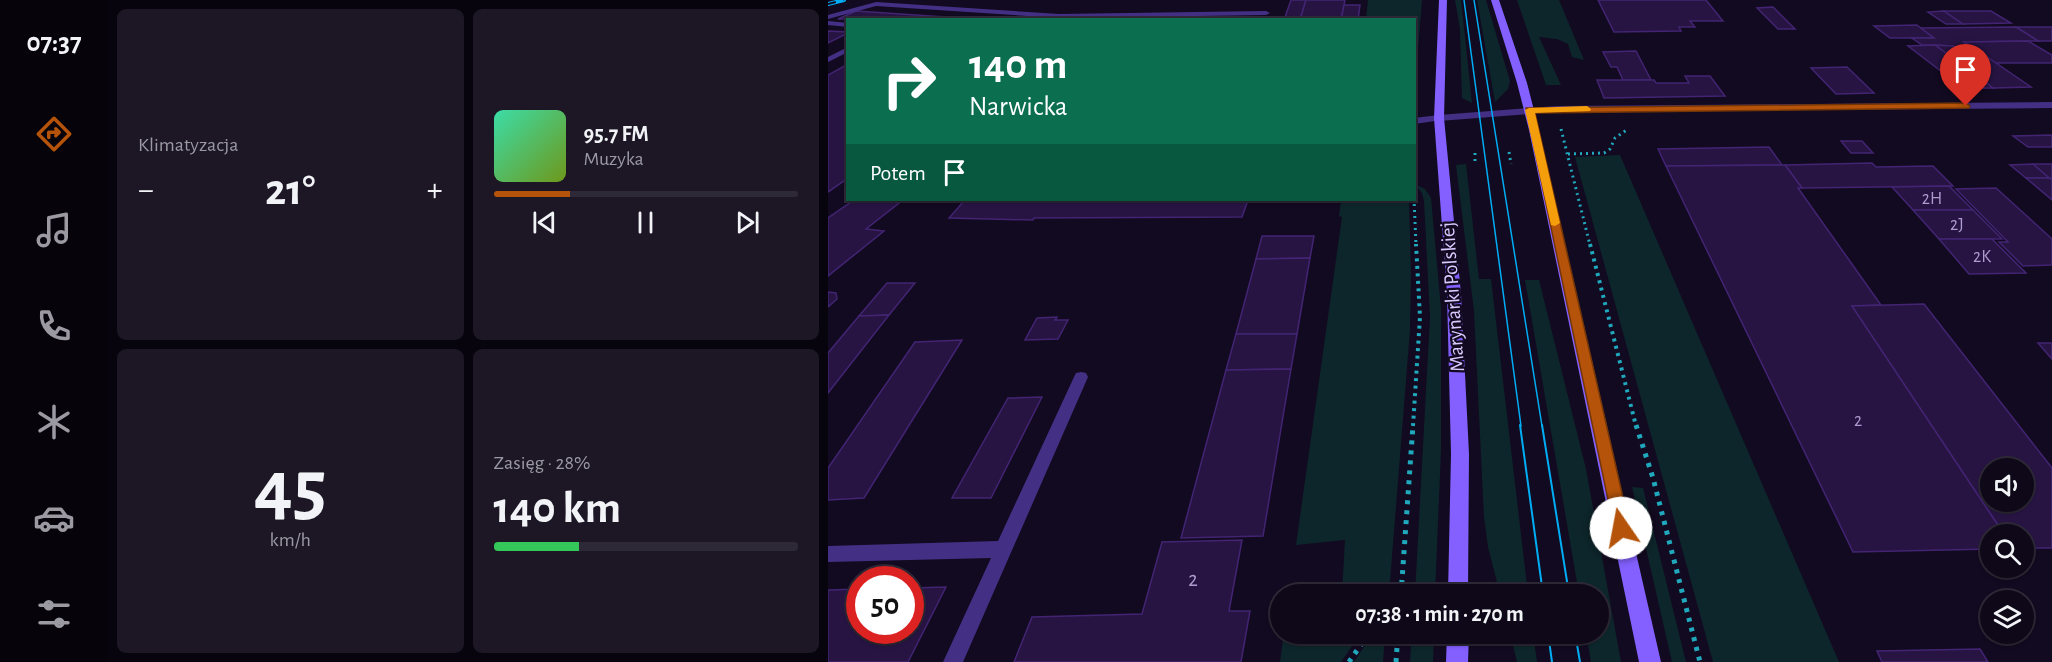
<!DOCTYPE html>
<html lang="pl">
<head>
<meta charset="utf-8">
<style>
  body { margin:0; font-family:"Alegreya Sans",sans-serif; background:#1c1625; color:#f1f3f6; height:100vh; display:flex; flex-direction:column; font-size:22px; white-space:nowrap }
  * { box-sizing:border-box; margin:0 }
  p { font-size:20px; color:#9b9aa2 }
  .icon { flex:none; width:33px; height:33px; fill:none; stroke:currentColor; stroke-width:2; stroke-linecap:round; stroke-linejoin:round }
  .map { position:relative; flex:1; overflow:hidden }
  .details { display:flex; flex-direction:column; gap:9px; padding:9px; background:#08040d; width:720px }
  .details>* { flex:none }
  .guide { position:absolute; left:18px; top:18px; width:570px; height:183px; border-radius:0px; box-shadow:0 2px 4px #0004,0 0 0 2px #2e2937; background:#0b6e4f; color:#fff; overflow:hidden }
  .controls { position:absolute; left:1152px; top:458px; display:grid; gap:12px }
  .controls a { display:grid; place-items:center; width:54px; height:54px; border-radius:50%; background:#0e0818; box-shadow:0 2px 4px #0004,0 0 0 2px #2e2937; font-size:30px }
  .speed { position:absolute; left:18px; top:566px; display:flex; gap:12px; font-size:30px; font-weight:700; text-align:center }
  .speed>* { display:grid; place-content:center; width:78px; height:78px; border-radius:50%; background:#0e0818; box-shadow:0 2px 4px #0004,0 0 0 2px #2e2937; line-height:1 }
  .speed .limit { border:9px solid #d22; background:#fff; color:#111 }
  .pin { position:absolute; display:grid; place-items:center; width:51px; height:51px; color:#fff; margin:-62px -26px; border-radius:50% 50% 50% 0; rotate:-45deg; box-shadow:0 0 6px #0007 }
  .pin .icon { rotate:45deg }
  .me { position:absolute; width:66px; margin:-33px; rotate:348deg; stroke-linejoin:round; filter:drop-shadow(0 0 4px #0008) }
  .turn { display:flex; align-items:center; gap:21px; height:126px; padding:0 24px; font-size:27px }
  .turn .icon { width:78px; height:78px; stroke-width:2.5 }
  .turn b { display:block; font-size:42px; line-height:51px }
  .then { display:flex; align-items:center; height:57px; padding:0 24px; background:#0003; gap:12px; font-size:22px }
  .big { font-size:45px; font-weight:700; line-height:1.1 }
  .details .widget { flex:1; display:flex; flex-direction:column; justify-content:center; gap:9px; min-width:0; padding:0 21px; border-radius:9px; background:#1c1625 }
  .details .dial { align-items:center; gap:0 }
  .dial b { font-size:78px; line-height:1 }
  .song { display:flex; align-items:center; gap:18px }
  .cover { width:72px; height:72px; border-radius:9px; background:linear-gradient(135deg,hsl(160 70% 55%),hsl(80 70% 35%)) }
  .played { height:6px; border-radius:3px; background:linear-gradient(90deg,#b45309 25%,#2e2937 25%) }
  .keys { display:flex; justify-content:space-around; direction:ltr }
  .heat { display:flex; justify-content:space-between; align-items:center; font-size:33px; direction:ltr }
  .charge { height:9px; border-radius:4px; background:linear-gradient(90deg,#34c759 28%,#2e2937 0) }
  .details .tiles { flex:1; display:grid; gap:9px; grid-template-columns:repeat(2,1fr) }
  .trip { position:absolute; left:442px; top:584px; width:339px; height:60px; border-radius:30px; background:#0e0818; box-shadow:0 2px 4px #0004,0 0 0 2px #2e2937; font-weight:700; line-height:60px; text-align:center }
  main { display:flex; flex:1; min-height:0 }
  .dock { display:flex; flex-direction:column; width:108px; justify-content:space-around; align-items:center; background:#06030a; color:#9b9aa2 }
  .dock .icon { width:42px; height:42px }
  .dock .on { color:#b45309 }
  .dock b { font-size:27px; color:#f1f3f6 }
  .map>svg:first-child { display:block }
  .green { fill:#0d262b }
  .building { fill:#271443; stroke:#422472; stroke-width:1.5; fill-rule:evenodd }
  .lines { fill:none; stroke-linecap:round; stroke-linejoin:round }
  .path-far2 { stroke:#20a8bd; stroke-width:3; stroke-dasharray:2 4; stroke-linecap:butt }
  .path-far1 { stroke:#20a8bd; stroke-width:4; stroke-dasharray:3 4.5; stroke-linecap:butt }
  .path { stroke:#20a8bd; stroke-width:5; stroke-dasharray:4 6; stroke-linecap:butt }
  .service { fill:#433085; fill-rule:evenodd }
  .minor { fill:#433085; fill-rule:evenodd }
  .secondary { fill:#8360ff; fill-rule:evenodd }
  .tram-far1 { stroke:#00adf4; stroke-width:1.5 }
  .tram { stroke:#00adf4; stroke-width:2 }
  .rail-casing { stroke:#00adf4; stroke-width:4 }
  .rail { stroke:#120a20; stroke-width:2; stroke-dasharray:8; stroke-linecap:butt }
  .route { fill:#b45309; stroke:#753606; stroke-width:1.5 }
  .slow { fill:#f59e0b }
  .labels { text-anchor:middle; stroke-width:4.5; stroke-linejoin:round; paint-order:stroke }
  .number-label { font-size:18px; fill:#ad9cd0 }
  .street-label { font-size:21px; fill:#dac9ff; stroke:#120a20 }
  .near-number-label { font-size:21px; fill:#ad9cd0 }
</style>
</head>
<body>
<main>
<nav class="dock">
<b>07:37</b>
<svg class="icon on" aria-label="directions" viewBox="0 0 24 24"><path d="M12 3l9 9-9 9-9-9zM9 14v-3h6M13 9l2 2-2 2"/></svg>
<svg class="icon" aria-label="music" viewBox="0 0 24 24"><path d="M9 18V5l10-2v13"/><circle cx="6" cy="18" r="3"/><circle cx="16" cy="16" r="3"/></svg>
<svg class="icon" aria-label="phone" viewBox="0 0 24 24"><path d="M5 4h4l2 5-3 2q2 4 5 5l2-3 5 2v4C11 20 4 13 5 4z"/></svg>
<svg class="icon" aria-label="climate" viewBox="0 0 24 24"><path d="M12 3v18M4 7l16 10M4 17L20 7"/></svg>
<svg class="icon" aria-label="car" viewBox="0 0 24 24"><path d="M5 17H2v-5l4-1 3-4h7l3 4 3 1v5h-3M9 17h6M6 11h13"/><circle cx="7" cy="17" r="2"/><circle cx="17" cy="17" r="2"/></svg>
<svg class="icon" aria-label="filters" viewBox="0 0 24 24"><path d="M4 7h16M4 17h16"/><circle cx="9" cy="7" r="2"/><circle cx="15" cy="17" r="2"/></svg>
</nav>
<section class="details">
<div class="tiles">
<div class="widget"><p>Klimatyzacja</p>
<div class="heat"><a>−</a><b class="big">21°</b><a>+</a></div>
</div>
<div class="widget">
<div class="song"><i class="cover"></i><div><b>95.7 FM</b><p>Muzyka</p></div></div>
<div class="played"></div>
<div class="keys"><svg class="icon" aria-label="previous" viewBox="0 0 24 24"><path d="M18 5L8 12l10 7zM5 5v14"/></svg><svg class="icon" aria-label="pause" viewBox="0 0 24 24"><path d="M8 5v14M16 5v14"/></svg><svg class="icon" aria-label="next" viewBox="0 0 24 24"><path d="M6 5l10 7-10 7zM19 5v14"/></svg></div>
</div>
<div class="widget dial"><b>45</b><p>km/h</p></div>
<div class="widget"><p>Zasięg · 28%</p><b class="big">140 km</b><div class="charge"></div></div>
</div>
</section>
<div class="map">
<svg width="1224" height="662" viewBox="0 0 1224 662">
  <rect width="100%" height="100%" fill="#120a20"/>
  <g class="green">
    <polygon points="540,0 594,0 587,89 586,20 538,19"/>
    <polygon points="627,0 633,0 644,103 634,98 632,29"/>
    <polygon points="649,0 658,0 682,81 680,89 667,102"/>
    <polygon points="689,0 731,0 756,60 744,57 740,44 729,39 711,37 733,85 718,85"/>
    <polygon points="792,155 1011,662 885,662 747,157"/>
    <polygon points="638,164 651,279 663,279 700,594 672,594 660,547 656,517 646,311 628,165"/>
    <polygon points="587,184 597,189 603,198 613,309 613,450 607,594 587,594 602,317 596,201 594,193"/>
    <polygon points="513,200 581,200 583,273 582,330 561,594 514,594 517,540 468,545 514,217 511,216"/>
    <polygon points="697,280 711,280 758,469 793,662 763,662 758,633 771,633 771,594 751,594"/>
    <polygon points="804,487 815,488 858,662 844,662"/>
    <polygon points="511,633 533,633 513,662 452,662 455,640 510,638"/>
    <polygon points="545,633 557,634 555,662 526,662"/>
    <polygon points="584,633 606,633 605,662 582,662"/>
    <polygon points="682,633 705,633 709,662 689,662"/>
  </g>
  <g class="building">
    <polygon points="463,0 478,0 472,20 456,20"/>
    <polygon points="478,0 517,0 513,20 472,20"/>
    <polygon points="770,0 878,0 895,21 862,21 867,27 851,27 853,31 786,32"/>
    <polygon points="516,5 532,5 530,20 513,20"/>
    <polygon points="945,7 967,29 950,29 929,8"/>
    <polygon points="28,11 163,20 10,19"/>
    <polygon points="1116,11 1135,24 1118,24 1100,12"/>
    <polygon points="1116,11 1163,11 1183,23 1135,24"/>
    <polygon points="1089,25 1106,38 1062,38 1046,26"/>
    <polygon points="1188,27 1224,27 1224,41 1210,41"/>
    <polygon points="1188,27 1210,41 1136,42 1146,48 1130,49 1125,46 1094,45 1084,38 1106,38 1093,28"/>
    <polygon points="0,31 20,32 20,33 0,43"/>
    <polygon points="1200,41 1224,55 1224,63 1167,63 1136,42"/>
    <polygon points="1107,45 1125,46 1130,49 1146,48 1203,87 1165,88"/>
    <polygon points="1107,45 1165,88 1135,88 1080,46"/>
    <polygon points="808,51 823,80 795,80 789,67 783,67 775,52"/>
    <polygon points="20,64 20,178 0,192 0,75"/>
    <polygon points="1019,67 1046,93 1008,94 983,68"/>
    <polygon points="857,76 882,76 897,96 776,98 769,80 826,80 828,83 861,83"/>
    <polygon points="1224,135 1224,147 1200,147 1185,136"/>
    <polygon points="1013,141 1034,141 1045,153 1023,153"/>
    <polygon points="941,147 954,165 838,166 830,149"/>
    <polygon points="1044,163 1048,167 1105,166 1125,186 974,188 957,165"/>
    <polygon points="1205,164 1224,164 1224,178 1221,178"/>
    <polygon points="1205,164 1221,178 1198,178 1182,165"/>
    <polygon points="957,165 974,188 970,188 1053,305 1024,306 1176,534 1162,534 1162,549 1025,552 838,166"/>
    <polygon points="1198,178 1221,178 1224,180 1224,200"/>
    <polygon points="1121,186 1145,210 1085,210 1064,187"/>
    <polygon points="1168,188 1224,239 1224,265 1195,266 1171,242 1180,242 1128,189"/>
    <polygon points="26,200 75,200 38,229 56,231 0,276 0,218"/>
    <polygon points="137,200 420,200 414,217 206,218 205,220 121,218"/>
    <polygon points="1085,210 1145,210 1174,239 1111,239"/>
    <polygon points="434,236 486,236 482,258 428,259"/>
    <polygon points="1111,239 1164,239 1198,273 1141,274"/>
    <polygon points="482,258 469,334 408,334 428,259"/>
    <polygon points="59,283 87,283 61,315 31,316"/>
    <polygon points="0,292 8,293 9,299 0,307"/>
    <path d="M 1096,304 L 1224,468 L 1224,548 L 1196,548 L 1196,534 L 1176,534 L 1024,306 ZM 1162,468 L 1196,468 L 1196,501 L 1162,501 Z"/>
    <polygon points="61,315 0,393 0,353 31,316"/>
    <polygon points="229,317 227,320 240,320 230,339 197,340 209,318"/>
    <polygon points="408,334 469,334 463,369 398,370"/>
    <polygon points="134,340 36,498 0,500 0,468 87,342"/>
    <polygon points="1210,343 1224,343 1224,359"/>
    <polygon points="463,369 435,536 353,538 398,370"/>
    <polygon points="214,397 163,498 124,498 180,398"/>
    <polygon points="414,540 401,611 422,611 413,662 186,662 204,617 314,614 334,542"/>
    <polygon points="118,587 80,662 0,662 0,590 32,589 32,630 82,630 82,588"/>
    <polygon points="1152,649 1160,662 1054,662 1049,651"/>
  </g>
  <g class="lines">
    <g class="path-far2">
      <polyline points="733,129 762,245"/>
      <polyline points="681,152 683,164"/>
      <polyline points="647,153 647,164"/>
      <polyline points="740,154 776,153 782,149 787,138 800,129"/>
      <polyline points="586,198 588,245"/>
    </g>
    <g class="path-far1">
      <polyline points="762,244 808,426"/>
      <polyline points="585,426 592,317 588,244"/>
    </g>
    <g class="path">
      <polyline points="808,425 825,478 872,662"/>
      <polyline points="573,594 585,425"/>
      <polyline points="521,662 541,633"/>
      <polyline points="568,662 570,633"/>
    </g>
    <g class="service">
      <polygon points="48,2 231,14 438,11 442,13 438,15 231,18 48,6 0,19 0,15"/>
      <polygon points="0,21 20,23 20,27 0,25"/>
      <polygon points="20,47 20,52 0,62 0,57"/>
      <polygon points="611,115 616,118 614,120 586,124 586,118"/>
      <polygon points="253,372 258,373 260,377 135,662 115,662 163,558 0,562 0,546 170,541 246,377 248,373"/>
    </g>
    <polygon class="minor" points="1224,102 1224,108 728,112 611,121 606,118 611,115 728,106"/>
    <g class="secondary">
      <polygon points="611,0 619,0 616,118 633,294 641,454 640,594 620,594 623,454 619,294 606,118"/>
      <polygon points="663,0 671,0 699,83 711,130 833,662 811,662 701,130 689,83"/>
      <polygon points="619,633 641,633 640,662 618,662"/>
    </g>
    <g class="tram-far1">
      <polyline points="636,0 693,426"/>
      <polyline points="646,0 714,426"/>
    </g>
    <g class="tram">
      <polyline points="692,425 715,594"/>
      <polyline points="714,425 741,594"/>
      <polyline points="720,633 724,662"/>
      <polyline points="747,633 752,662"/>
    </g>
    <defs>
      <polyline id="rail" points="0,4 16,0"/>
    </defs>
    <use href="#rail" class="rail-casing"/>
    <use href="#rail" class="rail"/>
  </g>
  <polygon class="route" points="1138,103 1142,106 1141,108 707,113 802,528 799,533 793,536 787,533 698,108"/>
  <polygon class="slow" points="759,106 763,109 762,111 707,113 732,223 727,226 723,225 697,110 701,108"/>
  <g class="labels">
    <g class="number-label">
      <text x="1104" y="204">2H</text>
      <text x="1129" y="230">2J</text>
      <text x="1154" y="262">2K</text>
      <text x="1030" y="426">2</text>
    </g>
    <g class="street-label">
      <text transform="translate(624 297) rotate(-94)" y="7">Marynarki Polskiej</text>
    </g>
    <g class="near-number-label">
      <text x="365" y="586">2</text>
    </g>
  </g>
</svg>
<div class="controls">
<a><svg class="icon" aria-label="sound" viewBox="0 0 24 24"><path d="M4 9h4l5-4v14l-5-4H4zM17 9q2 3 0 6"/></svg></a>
<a><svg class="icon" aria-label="search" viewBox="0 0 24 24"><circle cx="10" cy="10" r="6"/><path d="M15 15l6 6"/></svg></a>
<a><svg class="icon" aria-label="layers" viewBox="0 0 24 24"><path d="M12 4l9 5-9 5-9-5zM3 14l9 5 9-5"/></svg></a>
</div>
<div class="speed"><div class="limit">50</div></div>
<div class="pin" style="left:1138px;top:106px;background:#d93025"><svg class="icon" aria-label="arrive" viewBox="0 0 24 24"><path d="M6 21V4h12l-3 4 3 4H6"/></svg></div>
<svg class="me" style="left:793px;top:528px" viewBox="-20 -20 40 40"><circle r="19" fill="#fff"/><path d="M0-13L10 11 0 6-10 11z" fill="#b45309"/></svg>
<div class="trip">07:38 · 1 min · 270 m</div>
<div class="guide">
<div class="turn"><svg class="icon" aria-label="right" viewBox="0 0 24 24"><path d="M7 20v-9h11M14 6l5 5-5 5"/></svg><div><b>140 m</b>Narwicka</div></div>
<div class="then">Potem<svg class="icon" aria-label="arrive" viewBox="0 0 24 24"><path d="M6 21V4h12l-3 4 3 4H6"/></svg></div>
</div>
</div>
</main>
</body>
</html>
